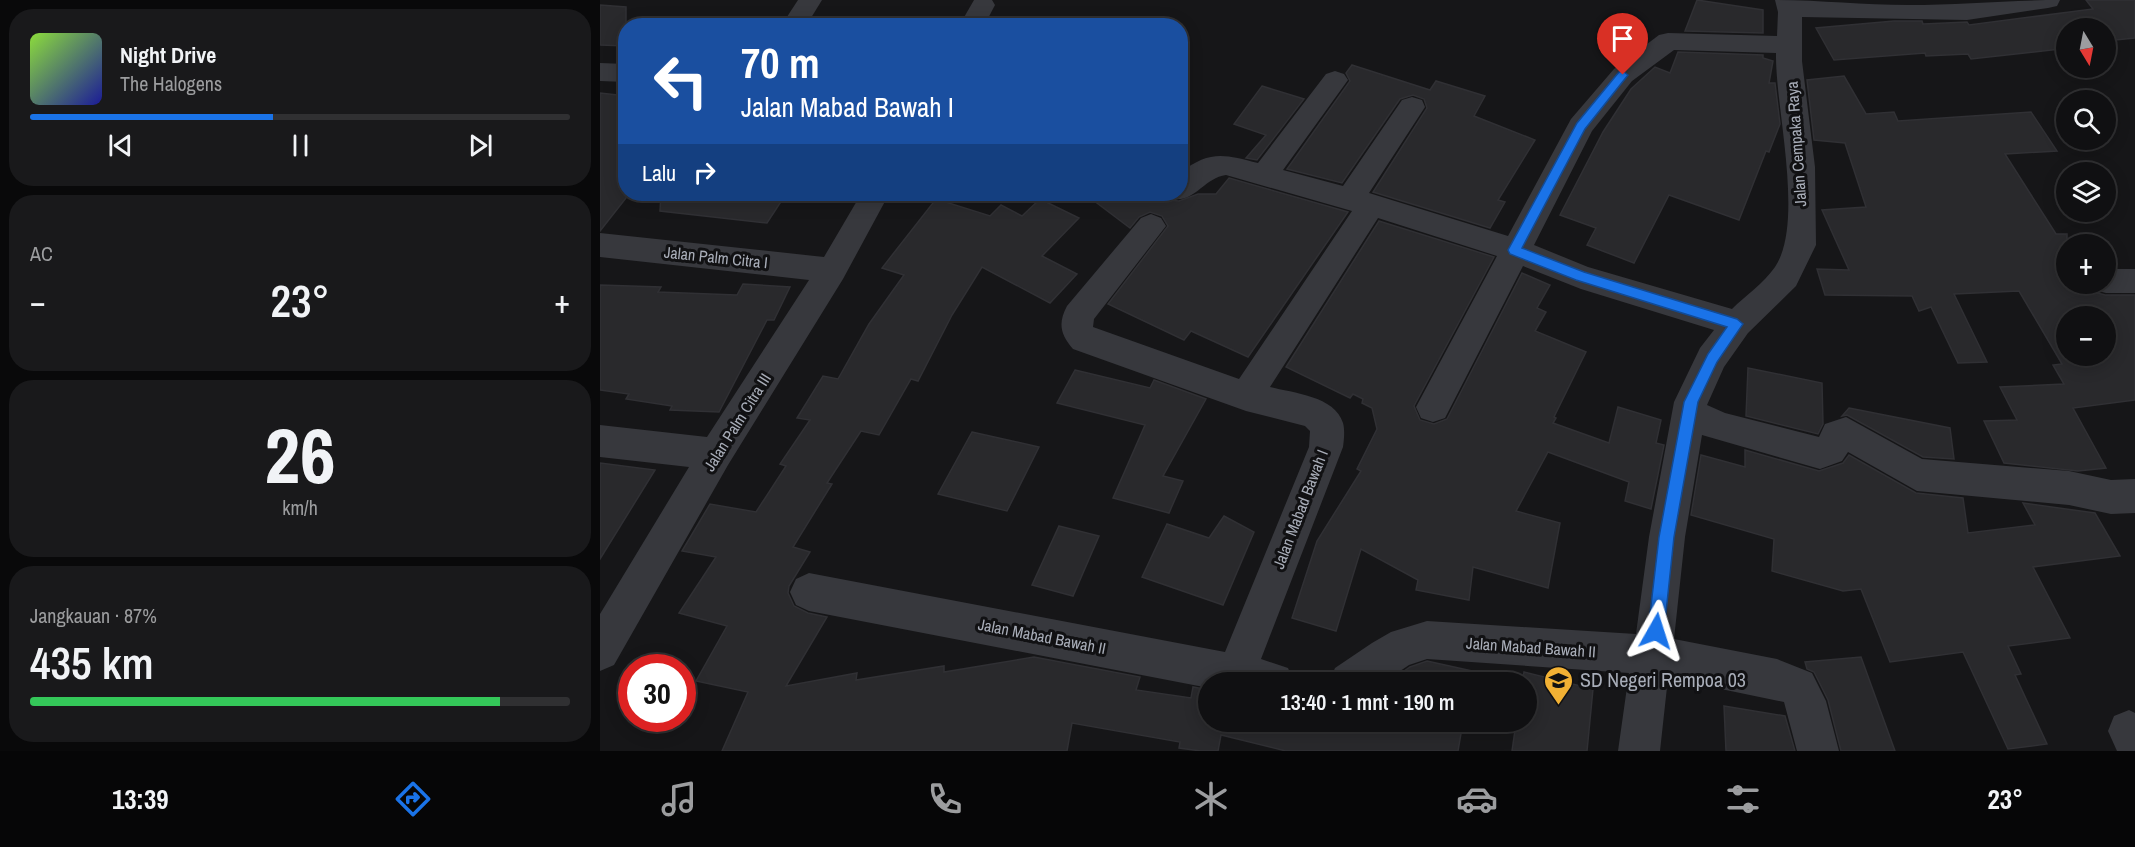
<!DOCTYPE html>
<html lang="id">
<head>
<meta charset="utf-8">
<style>
  body { margin:0; font-family:"Archivo Narrow",sans-serif; background:#19191b; color:#f1f3f6; height:100vh; display:flex; flex-direction:column; font-size:22px; white-space:nowrap }
  * { box-sizing:border-box; margin:0 }
  p { font-size:20px; color:#9c9d9f }
  .icon { flex:none; width:33px; height:33px; fill:none; stroke:currentColor; stroke-width:2; stroke-linecap:round; stroke-linejoin:round }
  .map { position:relative; flex:1; overflow:hidden }
  .sheet { display:flex; flex-direction:column; gap:9px; padding:9px; background:#09090a; width:600px }
  .sheet>* { flex:none }
  .guide { position:absolute; left:18px; top:18px; width:570px; height:183px; border-radius:24px; box-shadow:0 3px 15px #0003,0 0 0 2px #303032; background:#1a4fa0; color:#fff; overflow:hidden }
  .needle { width:39px; rotate:170deg }
  .fabs { position:absolute; left:1456px; top:18px; display:grid; gap:12px }
  .fabs a { display:grid; place-items:center; width:60px; height:60px; border-radius:50%; background:#101012; box-shadow:0 3px 15px #0003,0 0 0 2px #303032; font-size:30px }
  .speed { position:absolute; left:18px; top:654px; display:flex; gap:12px; font-size:30px; font-weight:700; text-align:center }
  .speed>* { display:grid; place-content:center; width:78px; height:78px; border-radius:50%; background:#101012; box-shadow:0 3px 15px #0003,0 0 0 2px #303032; line-height:1 }
  .speed .limit { border:9px solid #d22; background:#fff; color:#111 }
  .pin { position:absolute; display:grid; place-items:center; width:51px; height:51px; color:#fff; margin:-62px -26px; border-radius:50% 50% 50% 0; rotate:-45deg; box-shadow:0 0 6px #0007 }
  .pin .icon { rotate:45deg }
  .me { position:absolute; width:66px; margin:-33px; rotate:6deg; stroke-linejoin:round; filter:drop-shadow(0 0 4px #0008) }
  .turn { display:flex; align-items:center; gap:21px; height:126px; padding:0 24px; font-size:27px }
  .turn .icon { width:78px; height:78px; stroke-width:2.5 }
  .turn b { display:block; font-size:42px; line-height:51px }
  .then { display:flex; align-items:center; height:57px; padding:0 24px; background:#0003; gap:12px; font-size:22px }
  .big { font-size:45px; font-weight:600; line-height:1.1 }
  .sheet .tile { flex:1; display:flex; flex-direction:column; justify-content:center; gap:9px; min-width:0; padding:0 21px; border-radius:24px; background:#19191b }
  .sheet .dial { align-items:center; gap:0 }
  .dial b { font-size:78px; line-height:1 }
  .song { display:flex; align-items:center; gap:18px }
  .cover { width:72px; height:72px; border-radius:9px; background:linear-gradient(135deg,hsl(90 70% 55%),hsl(240 70% 35%)) }
  .played { height:6px; border-radius:3px; background:linear-gradient(90deg,#1a73e8 45%,#303032 45%) }
  .keys { display:flex; justify-content:space-around; direction:ltr }
  .heat { display:flex; justify-content:space-between; align-items:center; font-size:33px; direction:ltr }
  .charge { height:9px; border-radius:4px; background:linear-gradient(90deg,#34c759 87%,#303032 0) }
  .trip { position:absolute; left:598px; top:672px; width:339px; height:60px; border-radius:30px; background:#101012; box-shadow:0 3px 15px #0003,0 0 0 2px #303032; font-weight:600; line-height:60px; text-align:center }
  .menu { display:flex; height:96px; justify-content:space-around; align-items:center; background:#060607; color:#9c9d9f }
  .menu .icon { width:42px; height:42px }
  .menu .current { color:#1a73e8 }
  .menu b { font-size:27px; color:#f1f3f6 }
  main { display:flex; flex:1; min-height:0 }
  .map>svg:first-child { display:block }
  .building { fill:#29292c; stroke:#303034; stroke-width:1.5; fill-rule:evenodd }
  .lines { fill:none; stroke-linecap:round; stroke-linejoin:round }
  .minor { fill:#37383d; fill-rule:evenodd }
  .route { fill:#1a73e8; stroke:#114b97; stroke-width:1.5 }
  .labels { text-anchor:middle; stroke-width:6; stroke-linejoin:round; paint-order:stroke }
  .street-label { font-size:16px; fill:#a8adb8; stroke:#111113 }
  .near-poi-label { font-size:20px; fill:#a8adb8; stroke:#111113; text-anchor:start }
</style>
</head>
<body>
<main>
<section class="sheet">
<div class="tile">
<div class="song"><i class="cover"></i><div><b>Night Drive</b><p>The Halogens</p></div></div>
<div class="played"></div>
<div class="keys"><svg class="icon" aria-label="previous" viewBox="0 0 24 24"><path d="M18 5L8 12l10 7zM5 5v14"/></svg><svg class="icon" aria-label="pause" viewBox="0 0 24 24"><path d="M8 5v14M16 5v14"/></svg><svg class="icon" aria-label="next" viewBox="0 0 24 24"><path d="M6 5l10 7-10 7zM19 5v14"/></svg></div>
</div>
<div class="tile"><p>AC</p>
<div class="heat"><a>−</a><b class="big">23°</b><a>+</a></div>
</div>
<div class="tile dial"><b>26</b><p>km/h</p></div>
<div class="tile"><p>Jangkauan · 87%</p><b class="big">435 km</b><div class="charge"></div></div>
</section>
<div class="map">
<svg width="1535" height="751" viewBox="0 0 1535 751">
  <rect width="100%" height="100%" fill="#161618"/>
  <g class="building">
    <polygon points="1097,0 1163,10 1163,33 1085,31"/>
    <polygon points="1486,0 1535,0 1535,38 1506,41 1506,28 1467,28 1467,46 1459,47 1461,49 1371,59 1368,54 1326,56 1325,53 1234,60 1216,28 1294,21 1322,21 1323,24 1367,22 1369,25 1493,9"/>
    <polygon points="0,5 26,7 26,46 0,45"/>
    <polygon points="1078,52 1163,55 1163,58 1173,61 1169,83 1175,83 1180,124 1169,152 1166,151 1139,220 1069,195 1034,263 987,245 996,228 960,215 1003,132 1031,89 1055,67 1070,73"/>
    <polygon points="752,65 830,90 836,81 885,96 874,116 935,140 898,200 905,202 890,228 773,192 827,108 824,99 813,95 800,99 742,183 687,169 750,81 746,73"/>
    <path d="M 1244,76 L 1266,114 L 1294,112 L 1298,121 L 1431,112 L 1457,151 L 1405,154 L 1456,234 L 1467,234 L 1467,289 L 1491,287 L 1494,292 L 1505,295 L 1535,295 L 1535,400 L 1473,408 L 1506,468 L 1478,471 L 1404,463 L 1384,421 L 1417,420 L 1400,387 L 1464,384 L 1453,365 L 1462,364 L 1419,291 L 1354,294 L 1387,362 L 1358,363 L 1331,307 L 1319,311 L 1312,296 L 1225,295 L 1217,269 L 1249,270 L 1222,210 L 1266,207 L 1245,143 L 1214,140 L 1207,80 ZM 1467,316 L 1506,316 L 1506,356 L 1467,356 Z"/>
    <polygon points="662,86 704,99 657,160 646,158 666,135 634,124"/>
    <polygon points="0,93 26,96 26,198 0,231"/>
    <polygon points="629,178 748,212 648,357 591,331 584,340 508,304 568,226 562,216 550,212 539,217 530,228 485,194 566,194 570,200 579,201 598,194 616,194"/>
    <polygon points="61,194 186,194 167,223 60,211"/>
    <polygon points="336,199 390,216 401,205 422,216 440,199 479,218 442,256 477,274 450,303 382,267 352,315 318,381 311,379 279,435 261,431 227,483 232,484 193,547 210,552 189,586 188,593 194,606 208,613 227,617 186,686 257,673 256,680 344,666 344,672 434,657 540,677 536,690 591,698 593,687 609,690 609,722 863,722 858,751 686,751 621,735 618,751 601,751 579,748 580,742 472,723 467,751 122,751 148,692 96,681 127,626 79,613 116,557 82,551 110,504 156,512 186,466 180,464 210,420 197,418 223,376 238,379 269,324 304,275 282,268"/>
    <polygon points="779,221 894,257 814,406 820,420 834,424 847,419 922,273 950,285 937,308 946,312 935,331 986,352 954,417 956,418 953,423 1009,443 1018,407 1061,420 1056,443 1064,445 1051,509 1025,501 1029,482 948,452 916,511 960,523 948,588 873,567 869,600 816,590 818,580 761,549 736,631 692,618 717,541 761,471 757,469 777,429 772,408 762,403 763,399 753,394 750,398 686,367"/>
    <polygon points="143,284 190,287 174,320 167,320 119,412 70,410 72,406 26,399 29,394 0,390 0,285 61,287 58,292 137,295"/>
    <polygon points="1148,368 1222,383 1223,424 1218,434 1146,416"/>
    <polygon points="475,370 550,388 554,380 606,399 563,476 583,481 569,513 513,498 545,425 457,403"/>
    <polygon points="1249,408 1350,428 1354,459 1323,457 1247,415 1242,416"/>
    <polygon points="372,432 439,447 407,511 338,494"/>
    <polygon points="1145,450 1219,471 1243,463 1249,455 1316,493 1363,498 1368,533 1435,525 1423,503 1495,513 1520,556 1433,567 1470,638 1408,646 1421,674 1415,675 1447,744 1408,749 1363,652 1290,662 1261,589 1243,591 1172,571 1174,539 1091,515 1101,455 1145,467"/>
    <polygon points="0,463 55,470 0,559"/>
    <polygon points="624,516 654,532 623,605 542,577 567,524 609,538"/>
    <polygon points="459,526 499,536 473,596 432,585"/>
    <polygon points="1261,657 1295,751 1241,751 1228,700 1214,672 1207,669 1205,662"/>
    <polygon points="827,661 922,682 924,672 993,689 987,751 912,751 915,730 879,722 927,722 927,682 795,682 797,676 810,667"/>
    <polygon points="1124,706 1185,716 1195,751 1126,751"/>
  </g>
  <g class="lines">
    <g class="minor">
      <polygon points="198,0 222,0 206,26 181,26"/>
      <polygon points="374,0 392,0 395,5 384,26 359,26"/>
      <path d="M 1175,0 C 1218,0 1263,5 1308,5 C 1359,5 1409,0 1460,0 L 1457,6 L 1448,8 L 1367,20 L 1202,17 L 1202,61 L 1215,167 L 1216,245 L 1196,286 L 1148,333 L 1124,367 L 1107,405 L 1125,413 L 1219,437 L 1225,424 L 1246,417 L 1322,459 L 1469,471 L 1511,480 L 1535,479 L 1535,513 L 1511,514 L 1469,505 L 1317,491 L 1248,452 L 1242,461 L 1220,469 L 1102,435 L 1085,537 L 1074,639 L 1177,659 L 1212,673 L 1226,701 L 1239,751 L 1197,751 L 1184,702 L 1068,678 L 1060,751 L 1018,751 L 1029,673 L 827,659 L 809,665 L 784,682 L 729,682 L 735,668 L 772,643 L 791,632 L 827,621 L 1036,634 L 1049,537 L 1074,402 L 1100,348 L 1114,330 L 981,289 L 923,266 L 845,418 L 833,422 L 821,418 L 816,407 L 897,256 L 778,218 L 670,387 C 693,393 735,396 743,423 C 745,430 744,440 743,447 L 661,659 L 688,668 L 694,682 L 609,682 L 609,688 L 209,611 L 196,605 L 190,592 L 196,579 L 209,573 L 625,652 L 709,447 L 710,431 L 705,426 L 646,411 L 473,349 C 460,334 458,323 467,306 L 541,218 L 551,214 L 561,218 L 566,226 L 494,319 L 493,327 L 639,379 L 752,211 L 626,175 C 603,178 594,205 570,198 L 568,194 L 580,194 L 580,173 C 609,150 624,154 658,163 L 726,74 L 735,71 L 744,74 L 748,80 L 683,170 L 743,186 L 802,100 L 812,97 L 822,100 L 825,107 L 769,193 L 908,236 L 971,119 L 1014,69 L 1059,35 L 1068,33 L 1177,36 L 1178,12 ZM 1074,50 L 1176,53 C 1175,108 1205,222 1175,267 C 1164,283 1145,296 1132,309 L 988,267 L 934,245 L 992,131 L 1032,81 Z"/>
      <polygon points="0,63 26,64 26,82 0,81"/>
      <polygon points="261,194 289,194 243,279 128,465 14,665 0,671 0,614 89,467 0,457 0,425 107,437 209,280 0,257 0,233 224,257"/>
      <polygon points="1506,269 1535,269 1535,293 1506,293 1495,290 1492,284 1506,284"/>
      <polygon points="1529,710 1535,713 1535,751 1517,751 1508,731 1514,716"/>
    </g>
  </g>
  <polygon class="route" points="1023,71 1028,75 985,129 922,248 984,272 1137,319 1143,324 1117,362 1098,402 1074,537 1064,631 1062,637 1056,639 1050,637 1048,631 1059,537 1084,402 1108,354 1127,327 976,280 910,254 908,250 977,123 1019,72"/>
  <defs>
    <symbol id="school-pin" viewBox="-11 -11 22 30"><path d="M0 17L-7.5 6A9.5 9.5 0 1 1 7.5 6Z" fill="#f2b134" stroke="#111113"/><path d="M0-5L7-2L0 1L-7-2ZM-4 1L0 2.5L4 1V4Q0 6-4 4Z" fill="#111"/></symbol>
  </defs>
  <g fill-rule="evenodd">
    <use href="#school-pin" x="942" y="664" width="33" height="45"/>
  </g>
  <g class="labels">
    <g class="street-label">
      <text transform="translate(1196 144) rotate(-94)" y="6">Jalan Cempaka Raya</text>
      <text transform="translate(116 257) rotate(6)" y="6">Jalan Palm Citra I</text>
      <text transform="translate(137 422) rotate(-58)" y="6">Jalan Palm Citra III</text>
      <text transform="translate(700 509) rotate(-69)" y="6">Jalan Mabad Bawah I</text>
      <text transform="translate(442 636) rotate(11)" y="6">Jalan Mabad Bawah II</text>
      <text transform="translate(931 647) rotate(4)" y="6">Jalan Mabad Bawah II</text>
    </g>
    <g class="near-poi-label">
      <text x="980" y="687">SD Negeri Rempoa 03</text>
    </g>
  </g>
</svg>
<div class="fabs">
<a><svg class="needle" viewBox="-14 -14 28 28"><path d="M0-13l5 13h-10z" fill="#e53935"/><path d="M0 13l5-13h-10z" fill="#9c9d9f"/></svg></a>
<a><svg class="icon" aria-label="search" viewBox="0 0 24 24"><circle cx="10" cy="10" r="6"/><path d="M15 15l6 6"/></svg></a>
<a><svg class="icon" aria-label="layers" viewBox="0 0 24 24"><path d="M12 4l9 5-9 5-9-5zM3 14l9 5 9-5"/></svg></a>
<a>+</a>
<a>−</a>
</div>
<div class="speed"><div class="limit">30</div></div>
<div class="pin" style="left:1023px;top:75px;background:#d93025"><svg class="icon" aria-label="arrive" viewBox="0 0 24 24"><path d="M6 21V4h12l-3 4 3 4H6"/></svg></div>
<svg class="me" style="left:1056px;top:631px" viewBox="-20 -20 40 40"><path d="M0-17L14 15 0 8-14 15z" fill="#1a73e8" stroke="#fff" stroke-width="4"/></svg>
<div class="trip">13:40 · 1 mnt · 190 m</div>
<div class="guide">
<div class="turn"><svg class="icon" aria-label="left" viewBox="0 0 24 24"><path d="M17 20v-9H6M10 6l-5 5 5 5"/></svg><div><b>70 m</b>Jalan Mabad Bawah I</div></div>
<div class="then">Lalu<svg class="icon" aria-label="right" viewBox="0 0 24 24"><path d="M7 20v-9h11M14 6l5 5-5 5"/></svg></div>
</div>
</div>
</main>
<nav class="menu">
<b>13:39</b>
<svg class="icon current" aria-label="directions" viewBox="0 0 24 24"><path d="M12 3l9 9-9 9-9-9zM9 14v-3h6M13 9l2 2-2 2"/></svg>
<svg class="icon" aria-label="music" viewBox="0 0 24 24"><path d="M9 18V5l10-2v13"/><circle cx="6" cy="18" r="3"/><circle cx="16" cy="16" r="3"/></svg>
<svg class="icon" aria-label="phone" viewBox="0 0 24 24"><path d="M5 4h4l2 5-3 2q2 4 5 5l2-3 5 2v4C11 20 4 13 5 4z"/></svg>
<svg class="icon" aria-label="climate" viewBox="0 0 24 24"><path d="M12 3v18M4 7l16 10M4 17L20 7"/></svg>
<svg class="icon" aria-label="car" viewBox="0 0 24 24"><path d="M5 17H2v-5l4-1 3-4h7l3 4 3 1v5h-3M9 17h6M6 11h13"/><circle cx="7" cy="17" r="2"/><circle cx="17" cy="17" r="2"/></svg>
<svg class="icon" aria-label="filters" viewBox="0 0 24 24"><path d="M4 7h16M4 17h16"/><circle cx="9" cy="7" r="2"/><circle cx="15" cy="17" r="2"/></svg>
<b>23°</b>
</nav>
</body>
</html>
